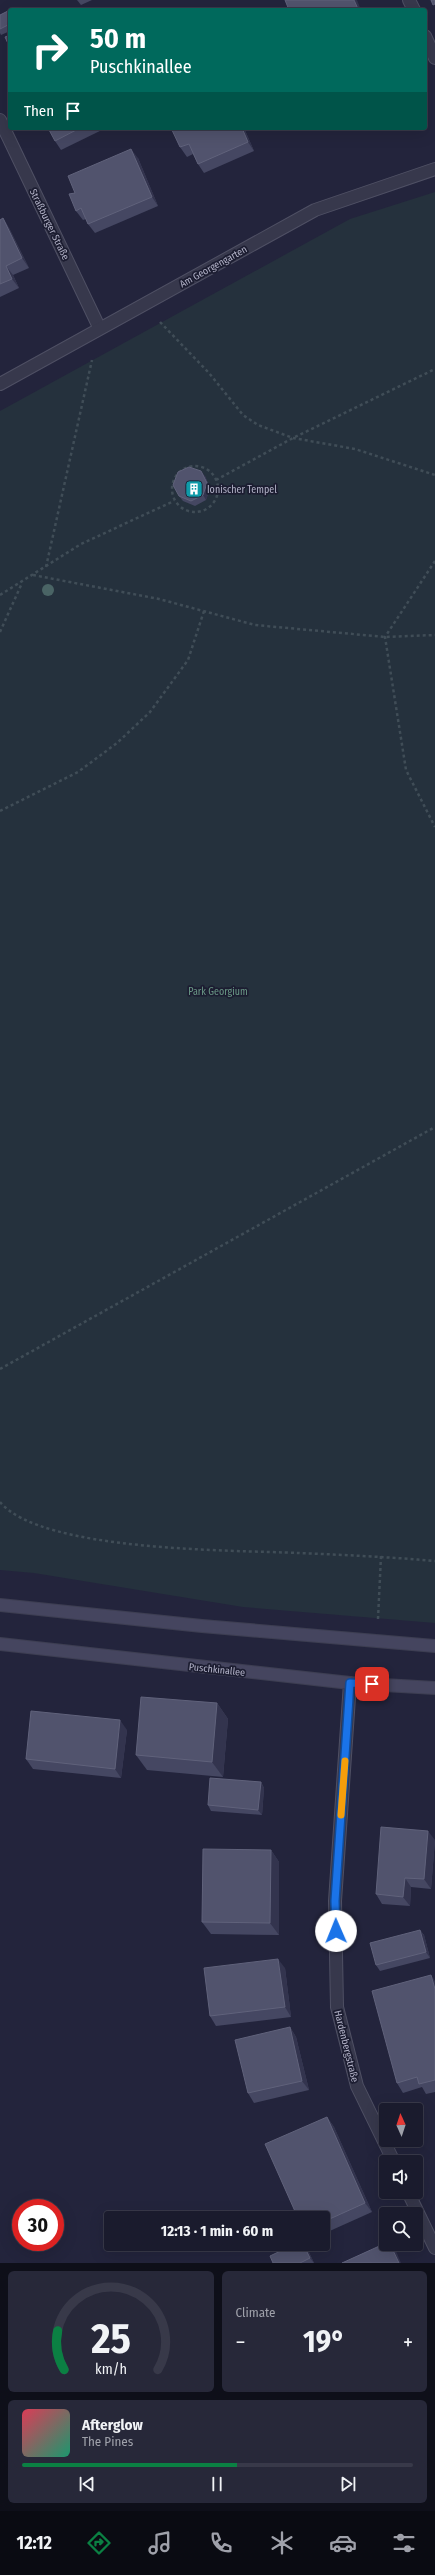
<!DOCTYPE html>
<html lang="en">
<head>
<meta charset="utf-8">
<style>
  body { margin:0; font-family:"Fira Sans Condensed",sans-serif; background:#272839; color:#f1f3f6; height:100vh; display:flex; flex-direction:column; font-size:15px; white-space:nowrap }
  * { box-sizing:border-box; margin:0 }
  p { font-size:13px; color:#9fa1aa }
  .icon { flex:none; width:22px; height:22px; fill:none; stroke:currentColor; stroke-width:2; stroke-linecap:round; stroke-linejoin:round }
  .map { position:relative; height:2263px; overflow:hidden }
  .details { display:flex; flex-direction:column; gap:8px; padding:8px; background:#0e0f19; flex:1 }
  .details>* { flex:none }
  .guide { position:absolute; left:8px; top:8px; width:419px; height:122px; border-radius:4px; box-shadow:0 4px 16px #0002,0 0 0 1px #383949; background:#00695c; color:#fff; overflow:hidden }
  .needle { width:26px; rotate:357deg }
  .tools { position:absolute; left:379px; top:2103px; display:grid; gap:8px }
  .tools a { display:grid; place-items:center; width:44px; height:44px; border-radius:4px; background:#1a1b2d; box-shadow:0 4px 16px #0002,0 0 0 1px #383949; font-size:20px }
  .speed { position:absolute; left:12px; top:2199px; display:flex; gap:8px; font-size:20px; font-weight:700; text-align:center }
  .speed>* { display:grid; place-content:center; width:52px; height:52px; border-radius:50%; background:#1a1b2d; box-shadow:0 4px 16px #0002,0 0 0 1px #383949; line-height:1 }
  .speed .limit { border:6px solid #d22; background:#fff; color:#111 }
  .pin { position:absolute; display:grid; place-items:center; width:34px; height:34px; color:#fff; margin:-17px; border-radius:8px; box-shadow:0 2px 6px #0006 }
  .me { position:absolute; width:44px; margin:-22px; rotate:359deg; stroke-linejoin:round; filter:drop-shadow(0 0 3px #0008) }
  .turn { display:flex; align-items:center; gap:14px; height:84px; padding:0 16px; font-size:18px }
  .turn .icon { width:52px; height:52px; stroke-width:2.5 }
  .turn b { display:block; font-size:28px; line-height:34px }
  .then { display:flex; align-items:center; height:38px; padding:0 16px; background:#0003; gap:8px; font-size:15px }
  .big { font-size:30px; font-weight:700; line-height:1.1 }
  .details .widget { flex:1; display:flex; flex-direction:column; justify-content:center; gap:6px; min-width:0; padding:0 14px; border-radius:6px; background:#272839 }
  .details .dial { align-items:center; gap:0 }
  .dial svg { height:104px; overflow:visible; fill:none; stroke:#383949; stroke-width:7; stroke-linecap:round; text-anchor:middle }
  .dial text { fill:#f1f3f6; stroke:none }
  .song { display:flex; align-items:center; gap:12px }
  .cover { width:48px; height:48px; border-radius:6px; background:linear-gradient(135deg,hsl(350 70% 55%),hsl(160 70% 35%)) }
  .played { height:4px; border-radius:2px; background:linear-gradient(90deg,#0b8043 55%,#383949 55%) }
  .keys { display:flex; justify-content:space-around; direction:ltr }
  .heat { display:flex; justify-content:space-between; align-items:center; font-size:22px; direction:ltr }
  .details .tiles { flex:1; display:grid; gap:8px; grid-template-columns:1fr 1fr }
  .widget:last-child { grid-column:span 2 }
  .trip { position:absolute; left:104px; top:2211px; width:226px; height:40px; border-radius:4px; background:#1a1b2d; box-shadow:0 4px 16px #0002,0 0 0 1px #383949; font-weight:700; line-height:40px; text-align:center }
  .dock { display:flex; height:64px; justify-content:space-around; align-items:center; background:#0a0b12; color:#9fa1aa }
  .dock .icon { width:28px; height:28px }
  .dock .selected { color:#0b8043 }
  .dock b { font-size:18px; color:#f1f3f6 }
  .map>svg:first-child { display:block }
  .green { fill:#25313d }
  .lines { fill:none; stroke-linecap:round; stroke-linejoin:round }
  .lane-casing { stroke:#4f5064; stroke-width:14 }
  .street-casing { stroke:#4f5064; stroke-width:14 }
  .secondary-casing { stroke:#3d3e52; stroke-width:14 }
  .path { stroke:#404d57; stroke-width:2.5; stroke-dasharray:3 3; stroke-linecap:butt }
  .lane { stroke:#37384c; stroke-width:12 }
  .street { stroke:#37384c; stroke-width:12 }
  .secondary { stroke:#45455f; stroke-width:12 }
  .tree { fill:#4a6465 }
  .wall { fill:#454762 }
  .shaded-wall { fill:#33344e }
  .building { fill:#51536d; stroke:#60627b }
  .route-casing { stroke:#114b97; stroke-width:10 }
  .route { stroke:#1a73e8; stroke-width:7 }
  .slow { stroke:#f59e0b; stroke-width:7 }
  .labels { text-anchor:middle; stroke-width:3.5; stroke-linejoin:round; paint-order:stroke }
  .street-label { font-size:10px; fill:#b3b3c8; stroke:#1c1d31 }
  .poi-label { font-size:10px; fill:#b3b3c8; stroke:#1c1d31; text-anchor:start }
  .park-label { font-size:10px; fill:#6a9886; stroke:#1c1d31 }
</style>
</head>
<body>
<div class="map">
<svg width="435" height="2263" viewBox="0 0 435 2263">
  <rect width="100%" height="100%" fill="#23243c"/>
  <polygon class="green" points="435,192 435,1623 243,1607 34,1573 0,1570 0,411 350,219"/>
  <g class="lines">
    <defs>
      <g id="lane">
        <polyline points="409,0 414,10"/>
        <polyline points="425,36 435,58"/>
      </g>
      <g id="street">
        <polyline points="0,120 99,327"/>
        <polyline points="0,384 315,210 435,169"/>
        <polyline points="350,1683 335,1901 337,2007 357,2086 394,2162"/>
        <polyline points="408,2192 435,2248"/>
      </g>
      <g id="secondary">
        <polyline points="0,1605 202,1626 435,1646"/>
        <polyline points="0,1644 350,1683 435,1688"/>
      </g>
    </defs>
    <use href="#lane" class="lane-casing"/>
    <use href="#street" class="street-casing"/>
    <use href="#secondary" class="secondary-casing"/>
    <g class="path">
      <polyline points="160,322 209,373 243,415 258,425 293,438 355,449 435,475"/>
      <circle cx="195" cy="489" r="23"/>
      <polyline points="216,480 293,438 435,369"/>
      <polyline points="435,561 385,637 406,770 435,827"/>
      <polyline points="46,567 92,360"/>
      <polyline points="33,575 159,599 255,625 385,637 435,635"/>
      <polyline points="0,595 81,544 174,501"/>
      <polyline points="0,632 22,583"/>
      <polyline points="0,811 78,772 117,743 150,712 188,660 204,611"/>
      <polyline points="0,1369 435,1127"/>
      <path d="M 0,1502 C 42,1552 233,1550 299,1553 C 345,1555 390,1557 435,1561"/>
      <polyline points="378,1619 381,1556"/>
    </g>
    <use href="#lane" class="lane"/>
    <use href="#street" class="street"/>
    <use href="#secondary" class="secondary"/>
  </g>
  <circle class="tree" cx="48" cy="590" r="6"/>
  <g class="wall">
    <polygon points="77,0 92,0 81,5"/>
    <polygon points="10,10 10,31 1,35 0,33 0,15"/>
    <polygon points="48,128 106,128 61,150 55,141"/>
    <polygon points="171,128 244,128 254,151 204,173 198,164 193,154 187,157 180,147"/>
    <polygon points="138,158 158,206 95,233 88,224 86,219 83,220 76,211 75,193"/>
    <polygon points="3,218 9,228 29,268 13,275 19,288 0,297 0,220"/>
    <polygon points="205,476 210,488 206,500 195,506 183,501 179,496"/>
    <polygon points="217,1703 228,1719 223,1777 147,1770 136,1755"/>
    <polygon points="127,1730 121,1778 33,1769 26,1759"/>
    <polygon points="261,1782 264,1788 262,1815 211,1811 208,1805"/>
    <polygon points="435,1840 431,1889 411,1887 410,1906 382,1904 376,1894"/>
    <polygon points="271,1850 279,1862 279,1935 211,1934 202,1922"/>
    <polygon points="420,1930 424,1935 430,1958 380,1971 376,1965"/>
    <polygon points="285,1968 291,2017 216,2026 210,2016"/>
    <polygon points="435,1981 435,2092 426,2094 422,2087 403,2093 397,2083"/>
    <polygon points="290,2027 296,2037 309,2090 254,2103 248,2093"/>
    <polygon points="327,2117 334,2127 372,2212 323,2234 323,2218"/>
    <polygon points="306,2246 314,2263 273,2263"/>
  </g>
  <g class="shaded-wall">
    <polygon points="354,0 357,0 361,10 358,10"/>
    <polygon points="242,128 244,128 254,151 248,142"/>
    <polygon points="131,149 138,158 158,206 152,197"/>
    <polygon points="3,218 9,228 29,268 22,258"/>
    <polygon points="6,266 13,275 19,288 12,279"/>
    <polygon points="201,471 205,476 210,488 206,500 203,495"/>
    <polygon points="217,1703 228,1719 223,1777 212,1762"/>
    <polygon points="120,1720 127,1730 121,1778 115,1769"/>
    <polygon points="261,1782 264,1788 262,1815 258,1810"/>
    <polygon points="428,1831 435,1840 431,1889 424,1879"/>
    <polygon points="271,1850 279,1862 279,1935 270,1923"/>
    <polygon points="405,1878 411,1887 410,1906 403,1897"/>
    <polygon points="420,1930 424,1935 430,1958 426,1952"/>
    <polygon points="278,1959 285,1968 291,2017 285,2007"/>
    <polygon points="431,1975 435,1981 435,1989"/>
    <polygon points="290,2027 296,2037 309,2090 302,2081"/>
    <polygon points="327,2117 334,2127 372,2212 365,2203"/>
    <polygon points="303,2244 306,2246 314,2263 310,2258"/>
    <polygon points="390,2244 391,2244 396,2251 401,2263 399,2263"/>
  </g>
  <g class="building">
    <polygon points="285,0 354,0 358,9 356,10 289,10"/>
    <polygon points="431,0 435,0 435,4 433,5"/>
    <polygon points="14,8 16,10 10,10"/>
    <polygon points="10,10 10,24 0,29 0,15"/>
    <polygon points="10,35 10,48 5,37"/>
    <polygon points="48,128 80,128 55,141"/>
    <polygon points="171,128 242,128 248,142 198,164 189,144 180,147"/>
    <polygon points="131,149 152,197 88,224 81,208 76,211 69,194 75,193 68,176"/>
    <polygon points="3,218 22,258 6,266 12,279 0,284 0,220"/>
    <polygon points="189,467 201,471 207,483 203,495 191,501 179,496 173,485 178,472"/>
    <polygon points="141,1697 217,1703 212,1762 136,1755"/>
    <polygon points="31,1711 120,1720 115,1769 26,1759"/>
    <polygon points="210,1778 261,1782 258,1810 208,1805"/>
    <polygon points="381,1827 428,1831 424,1879 405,1878 403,1897 376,1894"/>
    <polygon points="203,1849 271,1850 270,1923 202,1922"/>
    <polygon points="420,1930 426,1952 376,1965 370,1943"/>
    <polygon points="278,1959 285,2007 210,2016 204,1968"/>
    <polygon points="431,1975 435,1989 435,2080 419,2084 417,2077 397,2083 372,1991"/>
    <polygon points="290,2027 302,2081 248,2093 235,2040"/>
    <polygon points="327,2117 365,2203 323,2222 323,2218 298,2218 265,2144"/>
    <polygon points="386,2243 386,2244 390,2244 399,2263 342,2263"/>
    <polygon points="295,2244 303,2244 310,2258 300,2263 273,2263 270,2256"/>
  </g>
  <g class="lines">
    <defs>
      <polyline id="route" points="336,1931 335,1901 350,1683 372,1684"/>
    </defs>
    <use href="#route" class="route-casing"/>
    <use href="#route" class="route"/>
    <polyline class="slow" points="341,1815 345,1761"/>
  </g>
  <defs>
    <symbol id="building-square" viewBox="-11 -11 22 22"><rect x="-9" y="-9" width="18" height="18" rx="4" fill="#0f9aa8" stroke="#1c1d31"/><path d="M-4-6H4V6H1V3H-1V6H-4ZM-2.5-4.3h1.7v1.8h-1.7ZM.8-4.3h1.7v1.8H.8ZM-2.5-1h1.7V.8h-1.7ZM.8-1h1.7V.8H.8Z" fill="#fff"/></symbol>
  </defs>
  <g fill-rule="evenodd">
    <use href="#building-square" x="184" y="479" width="20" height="20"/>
  </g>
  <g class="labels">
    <g class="street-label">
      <text transform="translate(50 224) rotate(64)" y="4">Straßburger Straße</text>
      <text transform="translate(213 266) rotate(-29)" y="4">Am Georgengarten</text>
      <text transform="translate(217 1669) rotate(6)" y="4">Puschkinallee</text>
      <text transform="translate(347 2046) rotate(76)" y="4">Hardenbergstraße</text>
    </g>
    <g class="poi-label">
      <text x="207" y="493">Ionischer Tempel</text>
    </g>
    <g class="park-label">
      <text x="218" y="995">Park Georgium</text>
    </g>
  </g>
</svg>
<div class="tools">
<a><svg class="needle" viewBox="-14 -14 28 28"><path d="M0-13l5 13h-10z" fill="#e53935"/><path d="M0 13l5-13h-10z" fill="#9fa1aa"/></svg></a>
<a><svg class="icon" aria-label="sound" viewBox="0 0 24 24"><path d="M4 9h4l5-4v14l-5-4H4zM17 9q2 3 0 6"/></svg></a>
<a><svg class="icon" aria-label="search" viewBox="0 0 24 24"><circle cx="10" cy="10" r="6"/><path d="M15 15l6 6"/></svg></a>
</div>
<div class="speed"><div class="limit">30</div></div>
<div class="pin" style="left:372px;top:1684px;background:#d93025"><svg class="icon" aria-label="arrive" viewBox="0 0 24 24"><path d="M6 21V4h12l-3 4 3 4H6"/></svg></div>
<svg class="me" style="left:336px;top:1931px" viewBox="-20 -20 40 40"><circle r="19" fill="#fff"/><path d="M0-13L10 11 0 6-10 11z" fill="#1a73e8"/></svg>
<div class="trip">12:13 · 1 min · 60 m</div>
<div class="guide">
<div class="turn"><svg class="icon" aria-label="right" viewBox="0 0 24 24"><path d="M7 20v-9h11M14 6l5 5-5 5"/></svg><div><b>50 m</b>Puschkinallee</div></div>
<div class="then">Then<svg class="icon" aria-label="arrive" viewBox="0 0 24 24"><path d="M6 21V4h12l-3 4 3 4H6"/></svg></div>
</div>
</div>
<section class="details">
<div class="tiles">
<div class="widget dial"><svg viewBox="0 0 100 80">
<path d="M14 69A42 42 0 1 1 86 69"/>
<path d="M14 69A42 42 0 0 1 9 39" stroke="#0b8043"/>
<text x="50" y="56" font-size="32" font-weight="700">25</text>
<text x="50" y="72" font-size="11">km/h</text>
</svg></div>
<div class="widget"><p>Climate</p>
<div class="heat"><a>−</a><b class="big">19°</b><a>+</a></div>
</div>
<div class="widget">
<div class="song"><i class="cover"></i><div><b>Afterglow</b><p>The Pines</p></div></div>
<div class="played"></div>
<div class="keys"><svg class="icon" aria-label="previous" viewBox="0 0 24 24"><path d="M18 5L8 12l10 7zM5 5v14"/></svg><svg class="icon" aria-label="pause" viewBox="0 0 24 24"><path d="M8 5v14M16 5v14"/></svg><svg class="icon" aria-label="next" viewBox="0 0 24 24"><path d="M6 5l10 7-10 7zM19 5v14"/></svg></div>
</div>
</div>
</section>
<nav class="dock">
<b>12:12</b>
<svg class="icon selected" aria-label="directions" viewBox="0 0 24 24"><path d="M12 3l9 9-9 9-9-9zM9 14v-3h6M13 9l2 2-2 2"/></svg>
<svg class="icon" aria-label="music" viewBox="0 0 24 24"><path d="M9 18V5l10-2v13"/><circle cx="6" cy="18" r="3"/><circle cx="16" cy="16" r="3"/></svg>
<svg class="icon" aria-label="phone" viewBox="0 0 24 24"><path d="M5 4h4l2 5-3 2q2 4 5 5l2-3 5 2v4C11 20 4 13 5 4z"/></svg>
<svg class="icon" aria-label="climate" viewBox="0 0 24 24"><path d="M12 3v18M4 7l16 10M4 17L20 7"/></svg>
<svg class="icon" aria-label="car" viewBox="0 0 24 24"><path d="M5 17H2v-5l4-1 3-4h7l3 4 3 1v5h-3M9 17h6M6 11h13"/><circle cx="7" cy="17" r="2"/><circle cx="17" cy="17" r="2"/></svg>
<svg class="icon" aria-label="filters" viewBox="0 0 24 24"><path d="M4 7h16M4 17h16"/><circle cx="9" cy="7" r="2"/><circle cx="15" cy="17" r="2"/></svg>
</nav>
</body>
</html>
